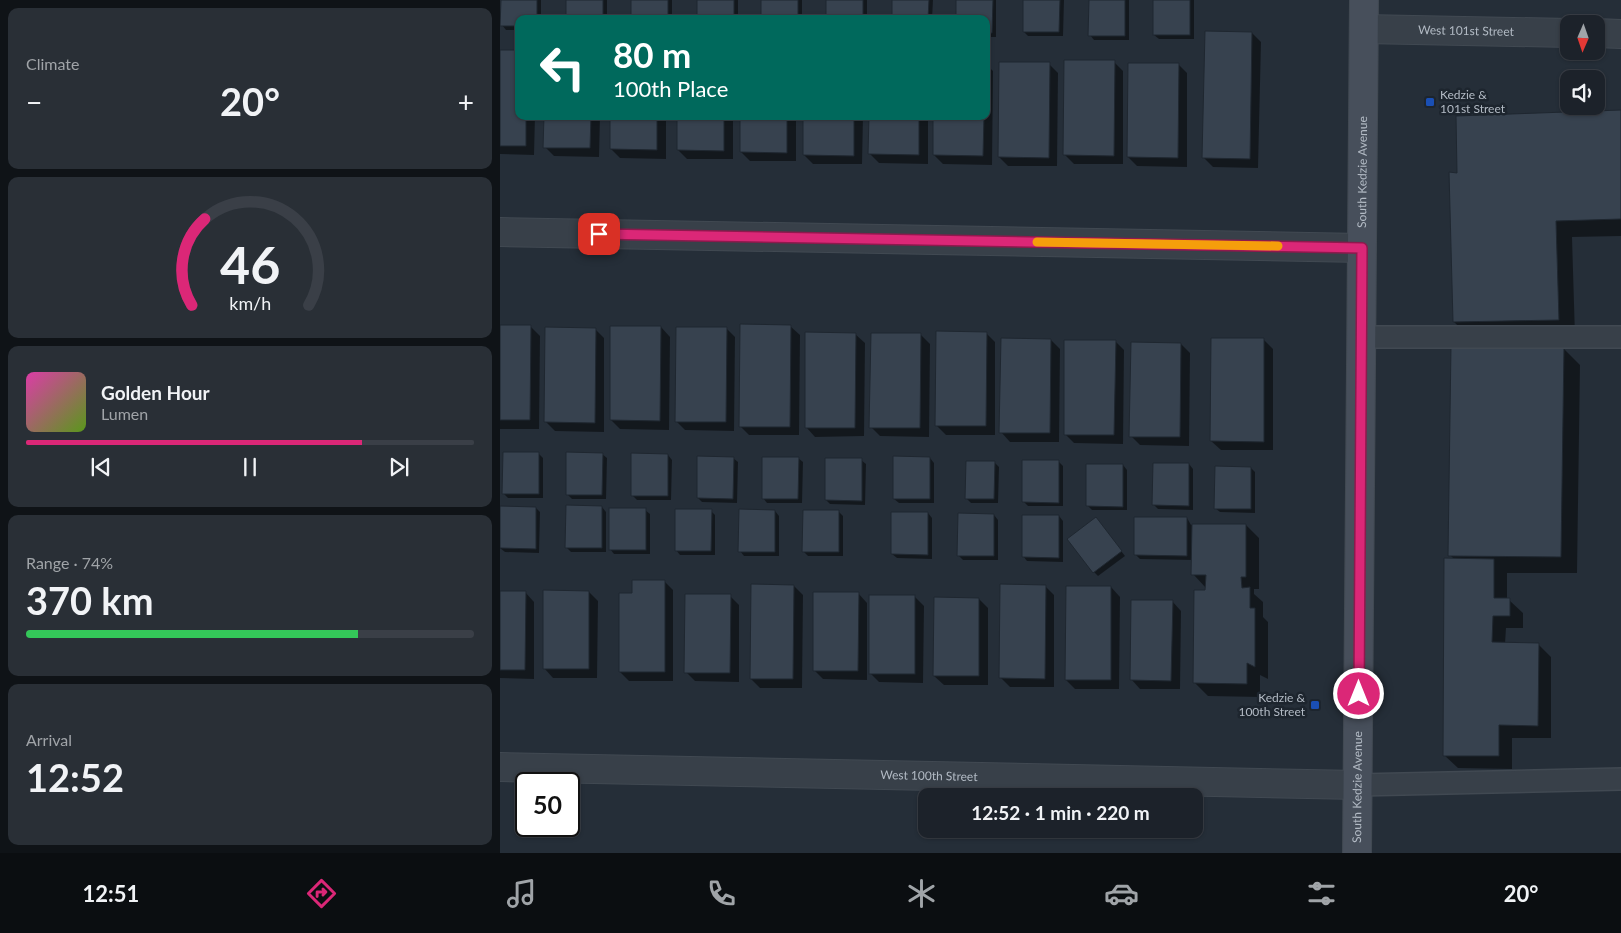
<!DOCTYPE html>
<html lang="en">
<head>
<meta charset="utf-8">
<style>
  body { margin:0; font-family:Lato,sans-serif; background:#292f36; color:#f1f3f6; height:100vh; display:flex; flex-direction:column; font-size:19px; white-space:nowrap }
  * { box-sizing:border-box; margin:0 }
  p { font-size:16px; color:#a0a4a8 }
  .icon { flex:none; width:28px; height:28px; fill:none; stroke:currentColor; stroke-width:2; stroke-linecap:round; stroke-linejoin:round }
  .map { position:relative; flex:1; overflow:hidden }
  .sheet { display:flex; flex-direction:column; gap:8px; padding:8px; background:#0f1317; width:500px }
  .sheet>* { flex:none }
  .hud { position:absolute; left:15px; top:15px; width:475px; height:105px; border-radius:10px; box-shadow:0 1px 4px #0004,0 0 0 1px #3a3f47; background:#00695c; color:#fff; overflow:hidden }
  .needle { width:32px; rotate:182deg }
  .tools { position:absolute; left:1060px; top:15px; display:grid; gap:10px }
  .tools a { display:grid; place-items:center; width:45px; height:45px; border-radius:10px; background:#1c222a; box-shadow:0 1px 4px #0004,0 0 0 1px #3a3f47; font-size:25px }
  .speed { position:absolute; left:15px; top:772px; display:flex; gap:10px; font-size:25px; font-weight:700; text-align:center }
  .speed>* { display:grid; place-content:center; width:65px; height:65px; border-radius:50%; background:#1c222a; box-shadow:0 1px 4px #0004,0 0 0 1px #3a3f47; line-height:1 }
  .speed .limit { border:2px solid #111; border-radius:8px; background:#fff; color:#111 }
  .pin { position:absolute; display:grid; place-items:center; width:42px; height:42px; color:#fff; margin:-21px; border-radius:10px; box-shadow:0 2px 8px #0006 }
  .me { position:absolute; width:55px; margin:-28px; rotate:0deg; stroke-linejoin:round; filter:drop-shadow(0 0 4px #0008) }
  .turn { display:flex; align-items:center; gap:18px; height:105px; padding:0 15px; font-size:22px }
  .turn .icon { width:65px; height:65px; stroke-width:2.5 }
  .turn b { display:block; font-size:35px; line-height:42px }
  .big { font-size:38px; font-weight:700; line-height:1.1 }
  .sheet .widget { flex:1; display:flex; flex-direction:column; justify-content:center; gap:8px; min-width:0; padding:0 18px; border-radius:10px; background:#292f36 }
  .sheet .dial { align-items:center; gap:0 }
  .dial svg { height:130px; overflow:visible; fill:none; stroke:#3a3f47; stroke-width:7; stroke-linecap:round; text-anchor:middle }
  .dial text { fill:#f1f3f6; stroke:none }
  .song { display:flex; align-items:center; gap:15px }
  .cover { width:60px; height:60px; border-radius:8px; background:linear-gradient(135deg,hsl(320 70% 55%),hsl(90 70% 35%)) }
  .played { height:5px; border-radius:2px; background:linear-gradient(90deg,#db2777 75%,#3a3f47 75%) }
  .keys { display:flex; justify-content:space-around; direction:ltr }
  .heat { display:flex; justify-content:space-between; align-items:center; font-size:28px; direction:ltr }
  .charge { height:8px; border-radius:4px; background:linear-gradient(90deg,#34c759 74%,#3a3f47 0) }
  .trip { position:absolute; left:418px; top:788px; width:285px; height:50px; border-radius:10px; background:#1c222a; box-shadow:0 1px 4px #0004,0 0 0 1px #3a3f47; font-weight:700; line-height:50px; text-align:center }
  .dock { display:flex; height:80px; justify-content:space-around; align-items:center; background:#0b0e11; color:#a0a4a8 }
  .dock .icon { width:35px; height:35px }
  .dock .selected { color:#db2777 }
  .dock b { font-size:22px; color:#f1f3f6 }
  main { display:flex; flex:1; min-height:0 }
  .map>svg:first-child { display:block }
  .shadow { fill:#0007 }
  .building { fill:#37424f; stroke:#1f2730 }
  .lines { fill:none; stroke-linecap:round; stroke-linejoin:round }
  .lane-casing { stroke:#414952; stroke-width:24 }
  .street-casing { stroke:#414952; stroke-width:30 }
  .secondary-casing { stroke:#414952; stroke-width:30 }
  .lane { stroke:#384049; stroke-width:21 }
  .street { stroke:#384049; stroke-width:28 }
  .secondary { stroke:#474f5b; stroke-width:28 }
  .route-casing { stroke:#8e194d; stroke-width:12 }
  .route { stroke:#db2777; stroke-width:9 }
  .slow { stroke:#f59e0b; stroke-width:9 }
  .transit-dot { fill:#1a4fb4; stroke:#1d252e; stroke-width:2 }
  .labels { text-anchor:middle; stroke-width:5; stroke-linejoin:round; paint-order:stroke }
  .street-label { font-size:12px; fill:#b3bbc5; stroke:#1d252e }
  .poi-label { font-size:12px; fill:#b3bbc5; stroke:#1d252e; text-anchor:start }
</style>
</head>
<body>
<main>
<section class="sheet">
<div class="widget"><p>Climate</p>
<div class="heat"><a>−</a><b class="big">20°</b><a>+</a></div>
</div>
<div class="widget dial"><svg viewBox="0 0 100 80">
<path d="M14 69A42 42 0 1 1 86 69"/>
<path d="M14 69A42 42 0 0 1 22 16" stroke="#db2777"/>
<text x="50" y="56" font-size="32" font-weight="700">46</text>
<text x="50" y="72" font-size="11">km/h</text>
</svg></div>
<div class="widget">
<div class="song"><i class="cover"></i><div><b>Golden Hour</b><p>Lumen</p></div></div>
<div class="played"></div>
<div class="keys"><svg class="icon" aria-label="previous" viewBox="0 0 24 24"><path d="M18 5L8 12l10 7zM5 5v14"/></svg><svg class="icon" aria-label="pause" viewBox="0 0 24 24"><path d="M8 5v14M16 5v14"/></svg><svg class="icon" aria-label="next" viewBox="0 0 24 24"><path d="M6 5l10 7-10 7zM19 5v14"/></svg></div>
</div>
<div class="widget"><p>Range · 74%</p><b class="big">370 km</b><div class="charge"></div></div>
<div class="widget"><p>Arrival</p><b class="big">12:52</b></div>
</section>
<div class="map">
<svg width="1121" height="853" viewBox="0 0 1121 853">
  <rect width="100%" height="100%" fill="#252e38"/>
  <g class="shadow">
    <polygon points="2,0 41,0 41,19 19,19 19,30 6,30 2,25"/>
    <rect x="67" y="0" width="40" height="19"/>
    <polygon points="133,0 172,0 172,19 132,19"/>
    <rect x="198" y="0" width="40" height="19"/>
    <rect x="262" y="0" width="40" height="19"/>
    <rect x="327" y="0" width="40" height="19"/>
    <polygon points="393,0 433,0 432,19 393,19"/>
    <polygon points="457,0 496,0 496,37 486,37 486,19"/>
    <polygon points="524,0 564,0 563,36 528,36 524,32"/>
    <polygon points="590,0 629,0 629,40 594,40 590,35"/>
    <polygon points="655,0 694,0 694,39 659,39 654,35"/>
    <polygon points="752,33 761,42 758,168 713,167 704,158"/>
    <polygon points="0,52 19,116 35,116 34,155 0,154"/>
    <polygon points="614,62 623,71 623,164 574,164 565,155"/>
    <polygon points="486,64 493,71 492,165 443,164 434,155 434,116 486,116"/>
    <polygon points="549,64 558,73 557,166 508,166 499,157"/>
    <polygon points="678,64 687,73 687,167 637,166 628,157"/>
    <polygon points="1121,111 1121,236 1072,237 1075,336 971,338 954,322 959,174"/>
    <polygon points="45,116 100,116 99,157 54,156 45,147"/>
    <polygon points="112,116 166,116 166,159 120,158 111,149"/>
    <polygon points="179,116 233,116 233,159 187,159 178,150"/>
    <polygon points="242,116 296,116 296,161 250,161 241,152"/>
    <polygon points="304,116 363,116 362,164 313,164 304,155"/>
    <polygon points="370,116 428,116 428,164 379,163 370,154"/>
    <polygon points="0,326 30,326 40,336 39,429 0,429"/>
    <polygon points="290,326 300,335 299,435 249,435 240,426"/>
    <polygon points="161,327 170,337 169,430 120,429 111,420"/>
    <polygon points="226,328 235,337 234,431 185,430 176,421"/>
    <polygon points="95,329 104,338 104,432 55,431 46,422"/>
    <polygon points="486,333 495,342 495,435 446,435 436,425"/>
    <polygon points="355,334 365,343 364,436 315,437 306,427"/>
    <polygon points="421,335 430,344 429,437 380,436 371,427"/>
    <polygon points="551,340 560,349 559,442 510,442 501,432"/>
    <polygon points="764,340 773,349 773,450 721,450 711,441"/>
    <polygon points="615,341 624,350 623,444 574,443 565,434"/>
    <polygon points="681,344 690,353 689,446 640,445 631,436"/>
    <polygon points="1063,348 1080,365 1077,573 1007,573 1007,600 1009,600 1023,613 1023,628 1006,628 1005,644 1038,644 1051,657 1051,738 1012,738 1012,769 958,768 944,755 954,559 950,555"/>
    <polygon points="39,454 43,458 43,498 8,498 4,494"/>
    <polygon points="102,454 107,458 106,499 72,499 67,494"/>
    <polygon points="168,455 172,460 171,500 137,500 132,495"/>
    <polygon points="233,458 238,462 237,503 202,502 198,498"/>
    <polygon points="298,458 303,462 302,503 267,503 263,498"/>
    <polygon points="430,458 434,463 434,503 399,503 394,499"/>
    <polygon points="361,460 366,464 365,505 330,504 326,500"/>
    <polygon points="558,461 563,466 563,506 528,506 523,501"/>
    <polygon points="494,462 499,467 498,503 471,503 466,498"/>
    <polygon points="689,464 693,469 693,510 658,509 654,505"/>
    <polygon points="623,465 627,470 627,510 592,510 587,505"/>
    <polygon points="751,468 755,472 755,513 720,512 715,508"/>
    <polygon points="102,507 106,512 106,552 71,552 67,548"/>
    <polygon points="36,508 40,512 39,553 5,552 0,548"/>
    <polygon points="145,510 150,514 150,554 114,554 110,549"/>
    <polygon points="211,511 215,515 215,555 180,555 176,550"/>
    <polygon points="275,511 279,516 279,556 244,556 240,551"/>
    <polygon points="339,512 343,516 343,556 308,556 304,552"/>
    <polygon points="428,513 432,518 432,559 397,558 392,554"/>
    <polygon points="494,515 498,520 498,560 463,560 458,555"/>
    <polygon points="559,516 563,521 563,562 527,561 523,556"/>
    <polygon points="687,518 691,525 746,525 759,538 759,589 754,589 754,594 763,602 763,617 768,622 768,679 760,675 760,697 708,696 695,683 707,591 706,588 693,574 693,560 640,559 635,554"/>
    <polygon points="596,519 625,556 598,576 594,572"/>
    <polygon points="164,581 173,590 173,681 129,681 120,672 133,594"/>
    <polygon points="294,586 303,595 302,688 260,688 251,679"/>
    <polygon points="545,586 554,595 554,687 510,687 501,678"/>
    <polygon points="611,587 620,597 619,689 575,689 566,680"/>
    <polygon points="25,592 34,602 34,679 0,678 0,593"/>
    <polygon points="89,592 98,601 97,678 53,678 44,668"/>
    <polygon points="358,593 367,603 367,680 323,679 314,670"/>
    <polygon points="230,596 239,605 239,682 195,681 186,672"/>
    <polygon points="415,597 424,606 423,683 379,682 370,673"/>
    <polygon points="479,599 488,608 488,685 444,685 434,676"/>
    <polygon points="672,601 681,611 680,689 640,689 631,679"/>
  </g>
  <g class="building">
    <polygon points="1,0 37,0 37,19 19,19 19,26 0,26"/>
    <rect x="66" y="0" width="37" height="19"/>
    <rect x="131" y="0" width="37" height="19"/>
    <rect x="197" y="0" width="37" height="19"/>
    <rect x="261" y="0" width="37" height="19"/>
    <rect x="326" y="0" width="37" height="19"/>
    <polygon points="392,0 429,0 428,19 392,19"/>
    <polygon points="456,0 493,0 492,33 486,33 486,19 456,19"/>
    <polygon points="523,0 560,0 559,32 523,32"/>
    <polygon points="589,0 625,0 625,36 588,36"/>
    <rect x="653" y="0" width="37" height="35"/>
    <polygon points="705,31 752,32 750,159 702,158"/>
    <polygon points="0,50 19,50 19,116 26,116 26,146 0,146"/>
    <polygon points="564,60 615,60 614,156 563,155"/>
    <polygon points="499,62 550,62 549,158 498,157"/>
    <polygon points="628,63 679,63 678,158 627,157"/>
    <polygon points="1121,110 1121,219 1056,221 1059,320 953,322 949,172 957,173 956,116"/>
    <polygon points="44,116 91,116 90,148 43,148"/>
    <polygon points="110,116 157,116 157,150 110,149"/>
    <polygon points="177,116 224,116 224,151 177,150"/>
    <polygon points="240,116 287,116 287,153 240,152"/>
    <polygon points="303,116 354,116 354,156 303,155"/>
    <polygon points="369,116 419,116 419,155 368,154"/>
    <polygon points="433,116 484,116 483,156 433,155"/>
    <polygon points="240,324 291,325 290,427 239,427"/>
    <polygon points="0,325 31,325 30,420 0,420"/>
    <polygon points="110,326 161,326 160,421 110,420"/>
    <polygon points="45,327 96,328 95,423 44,422"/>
    <polygon points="176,327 227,327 226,422 175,422"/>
    <polygon points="436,331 487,332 486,426 435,426"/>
    <polygon points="305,332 356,333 355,428 305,428"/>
    <polygon points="371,333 421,333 420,428 369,428"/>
    <polygon points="501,338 551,339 550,433 499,433"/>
    <polygon points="711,338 764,338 764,442 710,441"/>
    <polygon points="564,340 616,340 614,435 564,435"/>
    <polygon points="631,342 681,343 680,437 629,437"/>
    <polygon points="951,345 1064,347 1061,557 948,556"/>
    <polygon points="3,452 39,452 39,494 2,494"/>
    <polygon points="66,452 103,453 102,495 66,495"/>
    <polygon points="131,453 168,454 168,496 131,496"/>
    <polygon points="197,456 234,457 233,499 197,498"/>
    <polygon points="393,456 430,457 430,499 393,499"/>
    <polygon points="262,457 299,457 298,499 262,499"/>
    <polygon points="325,458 362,458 362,501 325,500"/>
    <polygon points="522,460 559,460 559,503 522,502"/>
    <polygon points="466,461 495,461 494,499 465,499"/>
    <polygon points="653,463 689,463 689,506 652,505"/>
    <polygon points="586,464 623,464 623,507 586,506"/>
    <polygon points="715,466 751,467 751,509 714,509"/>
    <polygon points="66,505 102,506 102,548 65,548"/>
    <polygon points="0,506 36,507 36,549 0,548"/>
    <rect x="109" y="508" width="37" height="42"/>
    <polygon points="175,509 212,509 211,551 175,551"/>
    <polygon points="239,509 275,510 275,552 238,552"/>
    <polygon points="303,510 339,510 339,552 302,552"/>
    <polygon points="391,512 428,512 428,555 391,554"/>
    <polygon points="458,513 494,514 494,556 457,556"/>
    <polygon points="522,515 559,515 559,558 522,557"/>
    <polygon points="596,517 622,551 593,573 567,539"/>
    <polygon points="634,517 687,517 687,556 634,555"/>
    <polygon points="692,524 746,524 746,577 741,577 742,588 750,587 750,608 755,608 755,667 747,663 747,684 693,683 694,590 705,590 706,575 691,575"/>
    <polygon points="944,558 994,559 994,598 1010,598 1010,616 993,616 992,642 1039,643 1038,726 999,725 999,756 943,756"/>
    <polygon points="132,580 165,580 165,672 119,672 119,593 132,593"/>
    <polygon points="251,584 294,585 293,679 250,679"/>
    <polygon points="500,584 546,585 545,679 499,678"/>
    <polygon points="566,586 611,586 611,680 565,680"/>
    <polygon points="43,590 89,591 89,669 43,669"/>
    <polygon points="0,591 26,591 25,670 0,670"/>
    <polygon points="313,592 359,592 358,671 313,671"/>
    <polygon points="185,594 231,594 230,673 184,673"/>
    <rect x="369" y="595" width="46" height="79"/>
    <polygon points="434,597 479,598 479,676 433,676"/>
    <polygon points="631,600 673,600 671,681 630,680"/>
  </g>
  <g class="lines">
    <defs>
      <g id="lane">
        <polyline points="861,337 1121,337"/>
        <polyline points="858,785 1121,779"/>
      </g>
      <g id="street">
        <path id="s1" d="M 864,29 L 1069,33"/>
        <polyline points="1096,33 1121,34"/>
        <polyline points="0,232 862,248"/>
        <path id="s2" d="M 0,767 L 858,785"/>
      </g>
      <g id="secondary">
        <path id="s3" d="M 857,853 L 864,0"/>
      </g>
    </defs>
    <use href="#lane" class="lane-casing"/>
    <use href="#street" class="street-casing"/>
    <use href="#secondary" class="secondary-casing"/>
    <use href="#lane" class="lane"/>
    <use href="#street" class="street"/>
    <use href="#secondary" class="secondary"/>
  </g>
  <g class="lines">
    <defs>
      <polyline id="route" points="99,234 862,248 859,694"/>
    </defs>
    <use href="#route" class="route-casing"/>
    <use href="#route" class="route"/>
    <polyline class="slow" points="537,242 778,246"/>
  </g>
  <g class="transit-dot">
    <rect x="925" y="97" width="10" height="10" rx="2.5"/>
    <rect x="810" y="700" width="10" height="10" rx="2.5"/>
  </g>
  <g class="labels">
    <g class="street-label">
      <text dy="4" stroke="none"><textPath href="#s1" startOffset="102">West 101st Street</textPath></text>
      <text dy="4" stroke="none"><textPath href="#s3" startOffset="681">South Kedzie Avenue</textPath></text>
      <text dy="4" stroke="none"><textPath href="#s2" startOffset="429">West 100th Street</textPath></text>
      <text dy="4" stroke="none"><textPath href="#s3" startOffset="66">South Kedzie Avenue</textPath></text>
    </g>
    <g class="poi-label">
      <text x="940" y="99">Kedzie &amp;<tspan x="940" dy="14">101st Street</tspan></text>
      <text x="805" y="702" text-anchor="end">Kedzie &amp;<tspan x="805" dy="14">100th Street</tspan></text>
    </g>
  </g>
</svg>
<div class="tools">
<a><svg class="needle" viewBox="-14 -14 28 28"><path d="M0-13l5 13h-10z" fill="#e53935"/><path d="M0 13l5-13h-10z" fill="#a0a4a8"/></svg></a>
<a><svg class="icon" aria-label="sound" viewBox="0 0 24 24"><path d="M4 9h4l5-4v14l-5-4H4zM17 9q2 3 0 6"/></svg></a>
</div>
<div class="speed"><div class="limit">50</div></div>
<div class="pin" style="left:99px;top:234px;background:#d93025"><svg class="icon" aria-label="arrive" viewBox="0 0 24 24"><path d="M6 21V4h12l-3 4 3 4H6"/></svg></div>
<svg class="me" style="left:859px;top:694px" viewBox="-20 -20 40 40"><circle r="17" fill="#db2777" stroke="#fff" stroke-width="3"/><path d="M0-11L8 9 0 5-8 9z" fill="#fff"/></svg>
<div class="trip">12:52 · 1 min · 220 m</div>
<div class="hud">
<div class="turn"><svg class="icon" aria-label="left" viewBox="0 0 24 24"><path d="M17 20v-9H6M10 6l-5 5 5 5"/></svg><div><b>80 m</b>100th Place</div></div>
</div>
</div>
</main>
<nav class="dock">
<b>12:51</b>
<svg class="icon selected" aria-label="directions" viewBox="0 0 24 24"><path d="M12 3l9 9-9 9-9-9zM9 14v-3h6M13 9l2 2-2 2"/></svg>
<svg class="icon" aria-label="music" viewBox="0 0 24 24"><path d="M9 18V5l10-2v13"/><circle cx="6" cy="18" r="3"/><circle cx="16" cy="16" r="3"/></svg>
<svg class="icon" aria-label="phone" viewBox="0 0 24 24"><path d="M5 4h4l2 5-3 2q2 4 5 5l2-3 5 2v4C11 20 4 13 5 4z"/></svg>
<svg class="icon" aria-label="climate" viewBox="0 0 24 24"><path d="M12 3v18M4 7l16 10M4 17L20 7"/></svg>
<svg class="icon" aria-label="car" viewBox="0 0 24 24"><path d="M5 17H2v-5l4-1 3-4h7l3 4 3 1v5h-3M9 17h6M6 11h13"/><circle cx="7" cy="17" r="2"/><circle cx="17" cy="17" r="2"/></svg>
<svg class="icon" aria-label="filters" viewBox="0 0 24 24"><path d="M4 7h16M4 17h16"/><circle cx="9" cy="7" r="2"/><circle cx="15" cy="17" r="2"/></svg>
<b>20°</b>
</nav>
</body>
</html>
